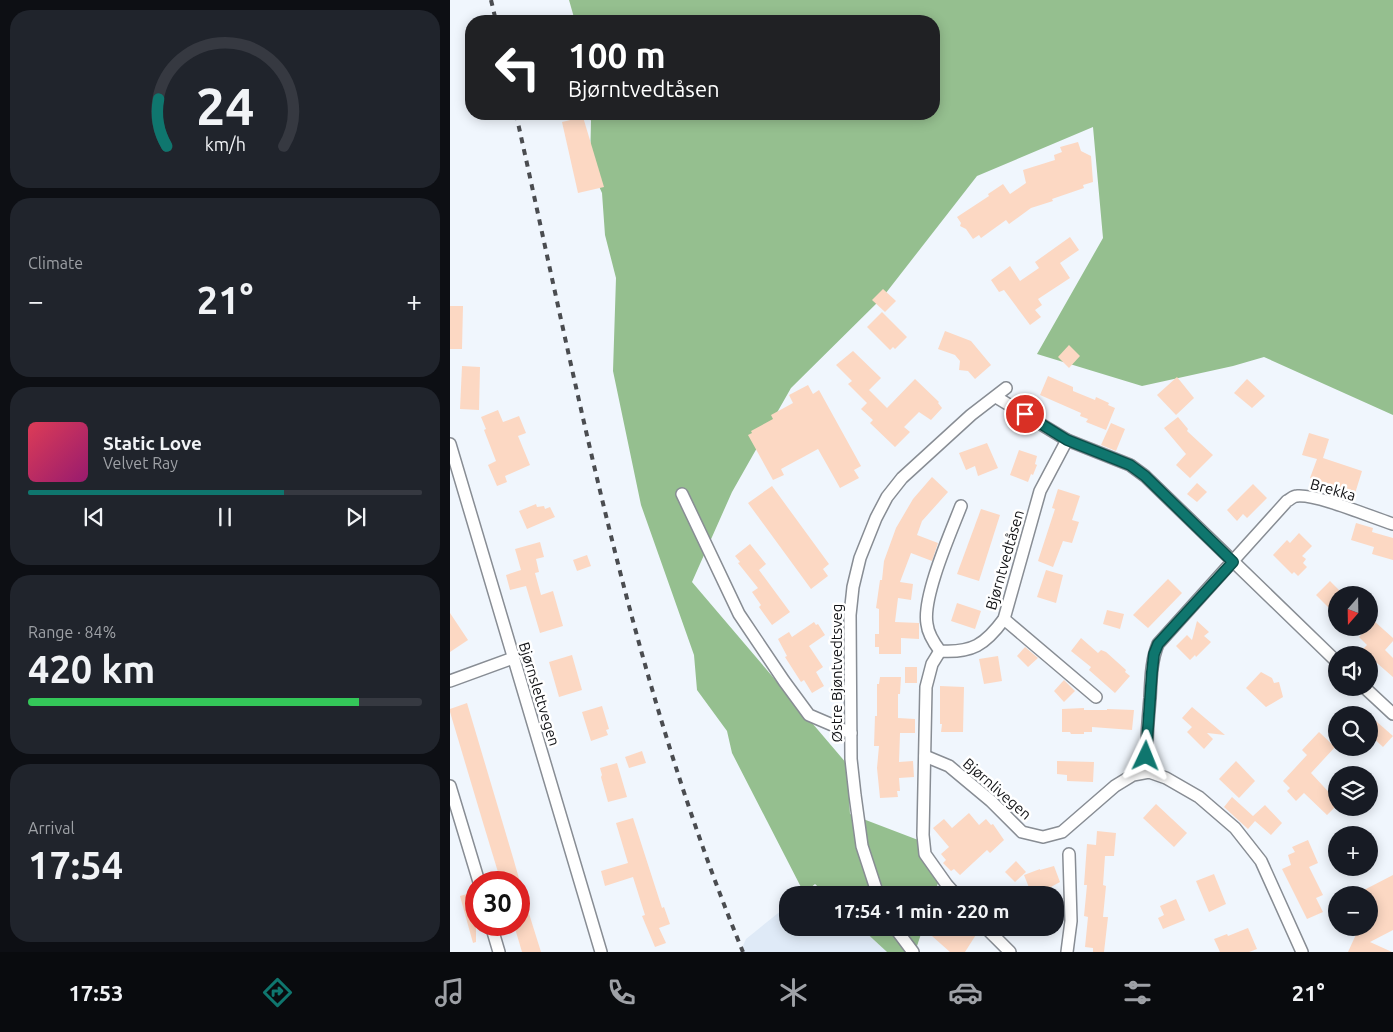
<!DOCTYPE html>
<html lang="en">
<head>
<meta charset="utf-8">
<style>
  body { margin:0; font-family:Ubuntu,sans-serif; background:#20242c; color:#f1f3f6; height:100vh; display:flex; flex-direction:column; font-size:19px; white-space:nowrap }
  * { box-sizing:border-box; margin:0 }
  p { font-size:16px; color:#9ea1a6 }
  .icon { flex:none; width:28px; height:28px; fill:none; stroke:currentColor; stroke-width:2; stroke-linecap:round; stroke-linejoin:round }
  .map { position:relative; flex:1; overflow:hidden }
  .side { display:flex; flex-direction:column; gap:10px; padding:10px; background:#0d0f14; width:450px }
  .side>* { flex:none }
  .guide { position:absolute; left:15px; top:15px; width:475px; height:105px; border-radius:20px; box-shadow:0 2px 12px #0003; background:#202124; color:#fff; overflow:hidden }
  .needle { width:32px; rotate:200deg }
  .tools { position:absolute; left:878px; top:586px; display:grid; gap:10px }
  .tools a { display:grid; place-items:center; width:50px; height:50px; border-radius:50%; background:#171b24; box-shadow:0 2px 12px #0003; font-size:25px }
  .speed { position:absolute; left:15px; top:871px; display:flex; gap:10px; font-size:25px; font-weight:700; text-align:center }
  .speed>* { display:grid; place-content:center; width:65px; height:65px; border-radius:50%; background:#171b24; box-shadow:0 2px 12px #0003; line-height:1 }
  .speed .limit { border:8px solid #d22; background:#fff; color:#111 }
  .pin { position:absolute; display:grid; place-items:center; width:42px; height:42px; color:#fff; margin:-21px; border:2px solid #fff; border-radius:50%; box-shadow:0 1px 5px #0007 }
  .me { position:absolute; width:55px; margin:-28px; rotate:2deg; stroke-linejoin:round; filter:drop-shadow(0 0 4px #0008) }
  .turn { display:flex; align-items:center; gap:18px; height:105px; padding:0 20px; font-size:22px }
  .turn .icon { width:65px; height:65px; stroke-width:2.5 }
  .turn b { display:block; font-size:35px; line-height:42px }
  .big { font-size:38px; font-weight:700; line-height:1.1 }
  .side .card { flex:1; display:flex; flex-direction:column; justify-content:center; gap:8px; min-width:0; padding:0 18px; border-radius:20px; background:#20242c }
  .side .dial { align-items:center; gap:0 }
  .dial svg { height:130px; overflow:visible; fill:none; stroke:#363941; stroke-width:7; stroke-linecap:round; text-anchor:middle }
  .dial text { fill:#f1f3f6; stroke:none }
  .song { display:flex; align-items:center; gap:15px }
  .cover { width:60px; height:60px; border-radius:8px; background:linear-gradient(135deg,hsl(350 70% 55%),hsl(320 70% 35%)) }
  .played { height:5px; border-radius:2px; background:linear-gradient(90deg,#0f766e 65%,#363941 65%) }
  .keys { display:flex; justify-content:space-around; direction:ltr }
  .heat { display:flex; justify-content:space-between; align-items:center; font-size:28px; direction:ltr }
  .charge { height:8px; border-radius:4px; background:linear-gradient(90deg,#34c759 84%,#363941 0) }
  .trip { position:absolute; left:329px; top:886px; width:285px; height:50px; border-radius:20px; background:#171b24; box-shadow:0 2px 12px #0003; font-weight:700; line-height:50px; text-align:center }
  .menu { display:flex; height:80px; justify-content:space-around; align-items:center; background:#090b0e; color:#9ea1a6 }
  .menu .icon { width:35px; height:35px }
  .menu .current { color:#0f766e }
  .menu b { font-size:22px; color:#f1f3f6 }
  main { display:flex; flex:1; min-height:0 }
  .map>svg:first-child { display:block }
  .built { fill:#dfeaf7 }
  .forest { fill:#95bf8f }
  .building { fill:#fcd8c3 }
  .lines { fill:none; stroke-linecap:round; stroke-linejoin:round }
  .street-casing { stroke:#888d94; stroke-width:14 }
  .street { stroke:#fff; stroke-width:11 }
  .rail { stroke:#4a4c50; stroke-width:4; stroke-dasharray:6 6; stroke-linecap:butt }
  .route-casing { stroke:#0a4d48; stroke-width:12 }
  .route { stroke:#0f766e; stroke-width:9 }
  .labels { text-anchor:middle; stroke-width:5; stroke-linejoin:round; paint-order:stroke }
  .street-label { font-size:15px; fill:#111215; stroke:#fff }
</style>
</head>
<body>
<main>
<section class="side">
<div class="card dial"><svg viewBox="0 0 100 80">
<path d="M14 69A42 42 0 1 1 86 69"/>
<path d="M14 69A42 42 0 0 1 9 40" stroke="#0f766e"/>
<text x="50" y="56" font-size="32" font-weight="700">24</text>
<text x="50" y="72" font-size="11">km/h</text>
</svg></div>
<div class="card"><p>Climate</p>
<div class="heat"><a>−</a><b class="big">21°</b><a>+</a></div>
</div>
<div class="card">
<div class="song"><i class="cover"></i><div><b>Static Love</b><p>Velvet Ray</p></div></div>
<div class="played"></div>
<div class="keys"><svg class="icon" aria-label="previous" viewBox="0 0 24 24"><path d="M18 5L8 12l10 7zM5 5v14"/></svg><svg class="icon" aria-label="pause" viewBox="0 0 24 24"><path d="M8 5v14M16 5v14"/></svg><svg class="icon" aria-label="next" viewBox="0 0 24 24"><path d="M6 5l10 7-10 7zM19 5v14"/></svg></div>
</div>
<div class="card"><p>Range · 84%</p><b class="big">420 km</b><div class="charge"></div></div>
<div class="card"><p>Arrival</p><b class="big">17:54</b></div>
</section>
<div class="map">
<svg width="943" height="952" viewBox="0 0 943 952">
  <rect width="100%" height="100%" fill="#f0f6fd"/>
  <polygon class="built" points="337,906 338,928 411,928 437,952 290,952 296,939"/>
  <g class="forest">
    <polygon points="119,0 943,0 943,415 814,357 783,366 692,386 587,354 653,238 643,127 527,176 432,298 341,388 282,492 242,582 397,764 400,814 476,843 489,880 484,895 377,895 365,884 354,893 282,753 277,731 247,690 244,655 191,505 163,371 166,278 155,235 152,193 140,166 141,121 139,114 484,114 484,21 125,21"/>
    <polygon points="411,928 473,928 465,952 437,952"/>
  </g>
  <g class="building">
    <polygon points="133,117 154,187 128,193 112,122"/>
    <polygon points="628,142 631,151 641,156 643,182 633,185 634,188 602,199 603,201 581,208 559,224 556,220 531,238 529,235 523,239 516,229 510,226 511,223 507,217 539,196 538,194 553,184 560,194 576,183 573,170 605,160 604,155 612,152 610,147"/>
    <polygon points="620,237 629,250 610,263 620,278 588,299 592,305 585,310 591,317 580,325 554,290 549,292 541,280 560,266 570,281 589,268 585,262"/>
    <polygon points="433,289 446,301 435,312 422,300"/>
    <polygon points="0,306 13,306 12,349 0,349"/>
    <polygon points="432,312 457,337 445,349 443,347 440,350 417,327"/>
    <polygon points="495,331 521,341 541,365 525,379 518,371 509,370 510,361 505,355 488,349"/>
    <polygon points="619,345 630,356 619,368 608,357"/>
    <polygon points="403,351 431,378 419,390 437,408 465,379 489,402 488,403 492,408 481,420 469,412 454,427 460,432 445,447 420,423 423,420 411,409 417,403 398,384 402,381 386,365"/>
    <polygon points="12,366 30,367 29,410 10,409"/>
    <polygon points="598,376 623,387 623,391 645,400 646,397 659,403 658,405 665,408 656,430 636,422 638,419 630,416 631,413 590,395"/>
    <polygon points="727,377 744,398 726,415 707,395"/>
    <polygon points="797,379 815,396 802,408 784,393"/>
    <polygon points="358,385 363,394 369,390 411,466 404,470 409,478 390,488 368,449 331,469 334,475 323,480 298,435 302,433 301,431 323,419 321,415 343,403 339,395"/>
    <polygon points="48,410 53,422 69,416 76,433 68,436 80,465 55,476 57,482 47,486 38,465 46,461 34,430 36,429 31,417"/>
    <polygon points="728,417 738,429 737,431 763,455 740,478 726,465 736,454 714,428"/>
    <polygon points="661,423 675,429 666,451 651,445"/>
    <polygon points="859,433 879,439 873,458 912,471 903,500 880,492 881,489 878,488 879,485 860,478 867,459 852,455"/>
    <polygon points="537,443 548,468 528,476 525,466 516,470 509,453"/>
    <polygon points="569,450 587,456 585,464 587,465 583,475 581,474 578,482 560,475"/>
    <polygon points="482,477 498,492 472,521 467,535 488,543 482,561 461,553 450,582 463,584 461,600 448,598 445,622 469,623 469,639 451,638 451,654 429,654 429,647 425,647 425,634 429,634 429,609 426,608 430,580 432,580 434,561 446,528 463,499"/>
    <polygon points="747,483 757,492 747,502 737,494"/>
    <polygon points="803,484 817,498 797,518 793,514 787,521 777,510"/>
    <polygon points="322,486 379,564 373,569 378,576 361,589 298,503"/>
    <polygon points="608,489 630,496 622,520 629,522 622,543 613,541 603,567 588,561 605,509 602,508"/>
    <polygon points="86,504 87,507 94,506 95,509 100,507 105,517 77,529 69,511"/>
    <polygon points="531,509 550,515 529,581 507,574"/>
    <polygon points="906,523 923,528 922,532 943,538 943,560 922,554 924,547 901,540"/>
    <polygon points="849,533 862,546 852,556 856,559 853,563 857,567 848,576 844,572 842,574 823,555 837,540 840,543"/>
    <polygon points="90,542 94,557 86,559 89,572 85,573 91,595 103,591 113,626 90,633 76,586 60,590 56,575 71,570 65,549"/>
    <polygon points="300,544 316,564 309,570 340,612 322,625 309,607 311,605 302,592 308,588 288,563 290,562 285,556"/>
    <polygon points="137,555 141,566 127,571 123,560"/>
    <polygon points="596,570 613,575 606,603 587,597"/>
    <polygon points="718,579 732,593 698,628 683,615"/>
    <polygon points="880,581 894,595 886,595 886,615 866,595"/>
    <polygon points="507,603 531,611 525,629 501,621"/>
    <polygon points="657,610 674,614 670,629 653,624"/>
    <polygon points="0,613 18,640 0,652"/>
    <polygon points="747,621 759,632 754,636 761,642 746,657 745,655 740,660 726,646 737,635 742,640"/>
    <polygon points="924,621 943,638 943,641 935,650 943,658 943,677 912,650 917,645 909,637"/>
    <polygon points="364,622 366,625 368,624 375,635 359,646 373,667 366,672 374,686 362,693 354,680 351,682 335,657 337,656 328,639 339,632 342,637"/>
    <polygon points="631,638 648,653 651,650 656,652 676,670 675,672 680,676 665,693 639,670 641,667 621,651"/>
    <polygon points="575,647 588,658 578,667 567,656"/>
    <polygon points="122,655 132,690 109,697 99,662"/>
    <polygon points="548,656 552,681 534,684 529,659"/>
    <rect x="455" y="667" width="12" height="16"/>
    <polygon points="811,672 822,678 824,683 829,682 833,697 816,707 796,688"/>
    <polygon points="430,677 451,677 450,694 448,694 448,718 465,719 465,733 450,733 449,762 463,761 464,777 449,778 450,791 447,791 448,797 430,798 427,768 429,746 424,746 425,716 427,716 427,684 429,684"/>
    <polygon points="614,680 625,691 614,702 604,691"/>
    <polygon points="490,686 514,687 513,732 491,732 492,724 490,724"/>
    <polygon points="17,703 64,861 70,882 51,882 34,826 0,712 0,709"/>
    <polygon points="152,706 159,729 156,730 158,735 141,741 132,712"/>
    <polygon points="742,707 775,735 757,733 763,739 754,749 737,732 742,727 732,718"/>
    <polygon points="634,708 634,710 657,710 657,709 684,710 682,730 642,727 642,732 634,732 634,734 621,734 620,732 612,732 612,709"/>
    <polygon points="919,715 943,736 933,747 919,734"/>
    <polygon points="869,732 885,747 861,773 886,800 886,806 877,815 854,793 846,801 837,791 840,788 833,781 857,755 852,750"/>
    <polygon points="192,751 196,763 179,768 175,757"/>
    <polygon points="607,761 644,762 643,782 617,781 617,775 607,774"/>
    <polygon points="786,761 805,781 789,798 769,779"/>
    <polygon points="167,763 177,797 158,802 151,777 152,775 150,768"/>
    <polygon points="782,797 803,816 815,805 832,823 821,835 805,821 798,829 774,807"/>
    <polygon points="706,804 737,833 724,847 693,818"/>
    <polygon points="519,813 529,825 536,819 541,825 543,824 554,840 540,853 537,850 510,875 504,869 501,871 493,863 496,860 491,854 499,847 483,828 494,819 502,828"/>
    <polygon points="183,818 212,908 214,907 220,924 209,928 216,943 205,947 192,916 195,915 183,877 155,886 151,871 178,863 166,823"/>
    <polygon points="647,831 666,833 664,856 655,856 653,885 656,886 653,917 658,917 654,952 643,952 643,948 635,947 638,917 634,916 637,885 634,885 637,844 646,845"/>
    <polygon points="858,840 868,863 859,867 873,895 866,898 873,912 857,919 832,869 841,865 838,855 845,852 842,847"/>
    <polygon points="566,861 576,872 565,882 555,872"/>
    <polygon points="604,866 610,882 599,888 600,891 591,895 582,895 574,875 590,869 590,870"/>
    <polygon points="764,874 776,904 759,912 746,881"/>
    <polygon points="943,875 943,930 920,942 942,952 898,952 909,928 919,928 919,895 916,895 914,890"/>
    <polygon points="69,888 71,888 91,952 72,952 64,925 69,925"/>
    <polygon points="24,892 26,901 26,942 23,943 10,896"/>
    <polygon points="726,899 735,920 713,929 708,918 714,915 710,906"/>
    <polygon points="473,928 529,928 529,930 515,952 500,952"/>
    <polygon points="798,928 807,949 799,952 770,952 764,939 777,934 778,936"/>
  </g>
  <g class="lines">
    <defs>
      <g id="street">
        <polyline points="546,397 617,440 680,465 695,476 886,661"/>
        <polyline points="0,444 151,952"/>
        <polyline points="232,494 289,614 334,681 359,715 401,733"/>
        <path d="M 511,506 C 501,532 472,597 477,624 C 478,634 484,643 490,651 C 522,653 535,645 554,619 L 590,491 L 617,440"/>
        <polyline points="554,619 646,697"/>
        <polyline points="490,651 482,664 476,687 473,835 475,854 497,885 506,895"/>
        <polyline points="0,681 63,658"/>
        <polyline points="915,688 943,714"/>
        <polyline points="475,756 499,766 541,801 572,832 593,837 612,832 665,786 683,775 699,772 716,778 749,797 785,828 811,861 852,952"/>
        <path d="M 699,772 C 695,747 698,723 700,698 C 701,680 701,661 708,644 L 837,501 C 841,499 843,496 847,496 C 867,494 921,517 943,524"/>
        <polyline points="0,786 29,882"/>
        <polyline points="428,895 412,846 405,795 401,759 400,615 403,587 410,558 426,518 437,497 452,478 521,415 556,388"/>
        <polyline points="41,925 49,952"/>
        <polyline points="445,928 463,952"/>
        <polyline points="536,928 560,952"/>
        <polyline points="617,952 621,921 619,854"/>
      </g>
    </defs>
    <use href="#street" class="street-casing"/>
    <use href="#street" class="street"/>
    <g class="rail">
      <polyline points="41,0 46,21"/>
      <path d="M 66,114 C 129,396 182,683 293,952"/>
    </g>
  </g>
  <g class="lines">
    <defs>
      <polyline id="route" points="575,414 617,440 680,465 695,476 783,562 708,644 704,654 702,672 696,756"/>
    </defs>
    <use href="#route" class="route-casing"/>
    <use href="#route" class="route"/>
  </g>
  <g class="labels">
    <g class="street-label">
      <text transform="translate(883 490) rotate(16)" y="5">Brekka</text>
      <text transform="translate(555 560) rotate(-74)" y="5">Bjørntvedtåsen</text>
      <text transform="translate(387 673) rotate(-90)" y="5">Østre Bjøntvedtsveg</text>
      <text transform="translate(89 694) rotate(73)" y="5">Bjørnslettvegen</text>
      <text transform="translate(547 789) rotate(41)" y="5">Bjørnlivegen</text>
    </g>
  </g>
</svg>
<div class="tools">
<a><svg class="needle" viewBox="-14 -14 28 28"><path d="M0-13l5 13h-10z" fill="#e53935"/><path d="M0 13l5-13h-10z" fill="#9ea1a6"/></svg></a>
<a><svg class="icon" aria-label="sound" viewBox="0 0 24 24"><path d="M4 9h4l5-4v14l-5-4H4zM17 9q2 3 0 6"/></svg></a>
<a><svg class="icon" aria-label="search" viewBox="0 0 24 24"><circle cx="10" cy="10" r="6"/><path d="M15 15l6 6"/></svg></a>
<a><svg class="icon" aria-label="layers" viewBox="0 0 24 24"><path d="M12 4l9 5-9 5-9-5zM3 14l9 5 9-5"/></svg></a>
<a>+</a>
<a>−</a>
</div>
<div class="speed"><div class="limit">30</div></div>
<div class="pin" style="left:575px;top:414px;background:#d93025"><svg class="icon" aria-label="arrive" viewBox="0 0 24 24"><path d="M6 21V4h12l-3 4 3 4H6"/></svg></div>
<svg class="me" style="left:696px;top:756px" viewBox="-20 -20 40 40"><path d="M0-17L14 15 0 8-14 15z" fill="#0f766e" stroke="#fff" stroke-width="4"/></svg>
<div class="trip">17:54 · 1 min · 220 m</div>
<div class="guide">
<div class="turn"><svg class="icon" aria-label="left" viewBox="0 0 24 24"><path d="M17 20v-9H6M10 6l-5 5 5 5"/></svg><div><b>100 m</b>Bjørntvedtåsen</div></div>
</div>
</div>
</main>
<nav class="menu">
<b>17:53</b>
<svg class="icon current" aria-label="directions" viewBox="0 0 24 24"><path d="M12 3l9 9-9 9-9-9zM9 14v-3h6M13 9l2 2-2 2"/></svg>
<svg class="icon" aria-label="music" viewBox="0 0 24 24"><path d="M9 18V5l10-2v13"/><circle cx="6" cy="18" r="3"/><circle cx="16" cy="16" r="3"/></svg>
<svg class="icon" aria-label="phone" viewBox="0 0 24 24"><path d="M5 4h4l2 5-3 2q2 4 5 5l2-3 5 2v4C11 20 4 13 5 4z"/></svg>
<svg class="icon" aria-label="climate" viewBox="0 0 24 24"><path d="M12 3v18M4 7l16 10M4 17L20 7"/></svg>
<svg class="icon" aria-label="car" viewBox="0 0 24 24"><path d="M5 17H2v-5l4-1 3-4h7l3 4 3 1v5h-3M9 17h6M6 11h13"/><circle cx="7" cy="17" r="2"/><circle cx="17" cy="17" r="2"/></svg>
<svg class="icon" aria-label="filters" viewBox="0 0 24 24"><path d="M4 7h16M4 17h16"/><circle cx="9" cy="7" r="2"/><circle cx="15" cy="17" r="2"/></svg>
<b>21°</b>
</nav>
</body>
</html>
